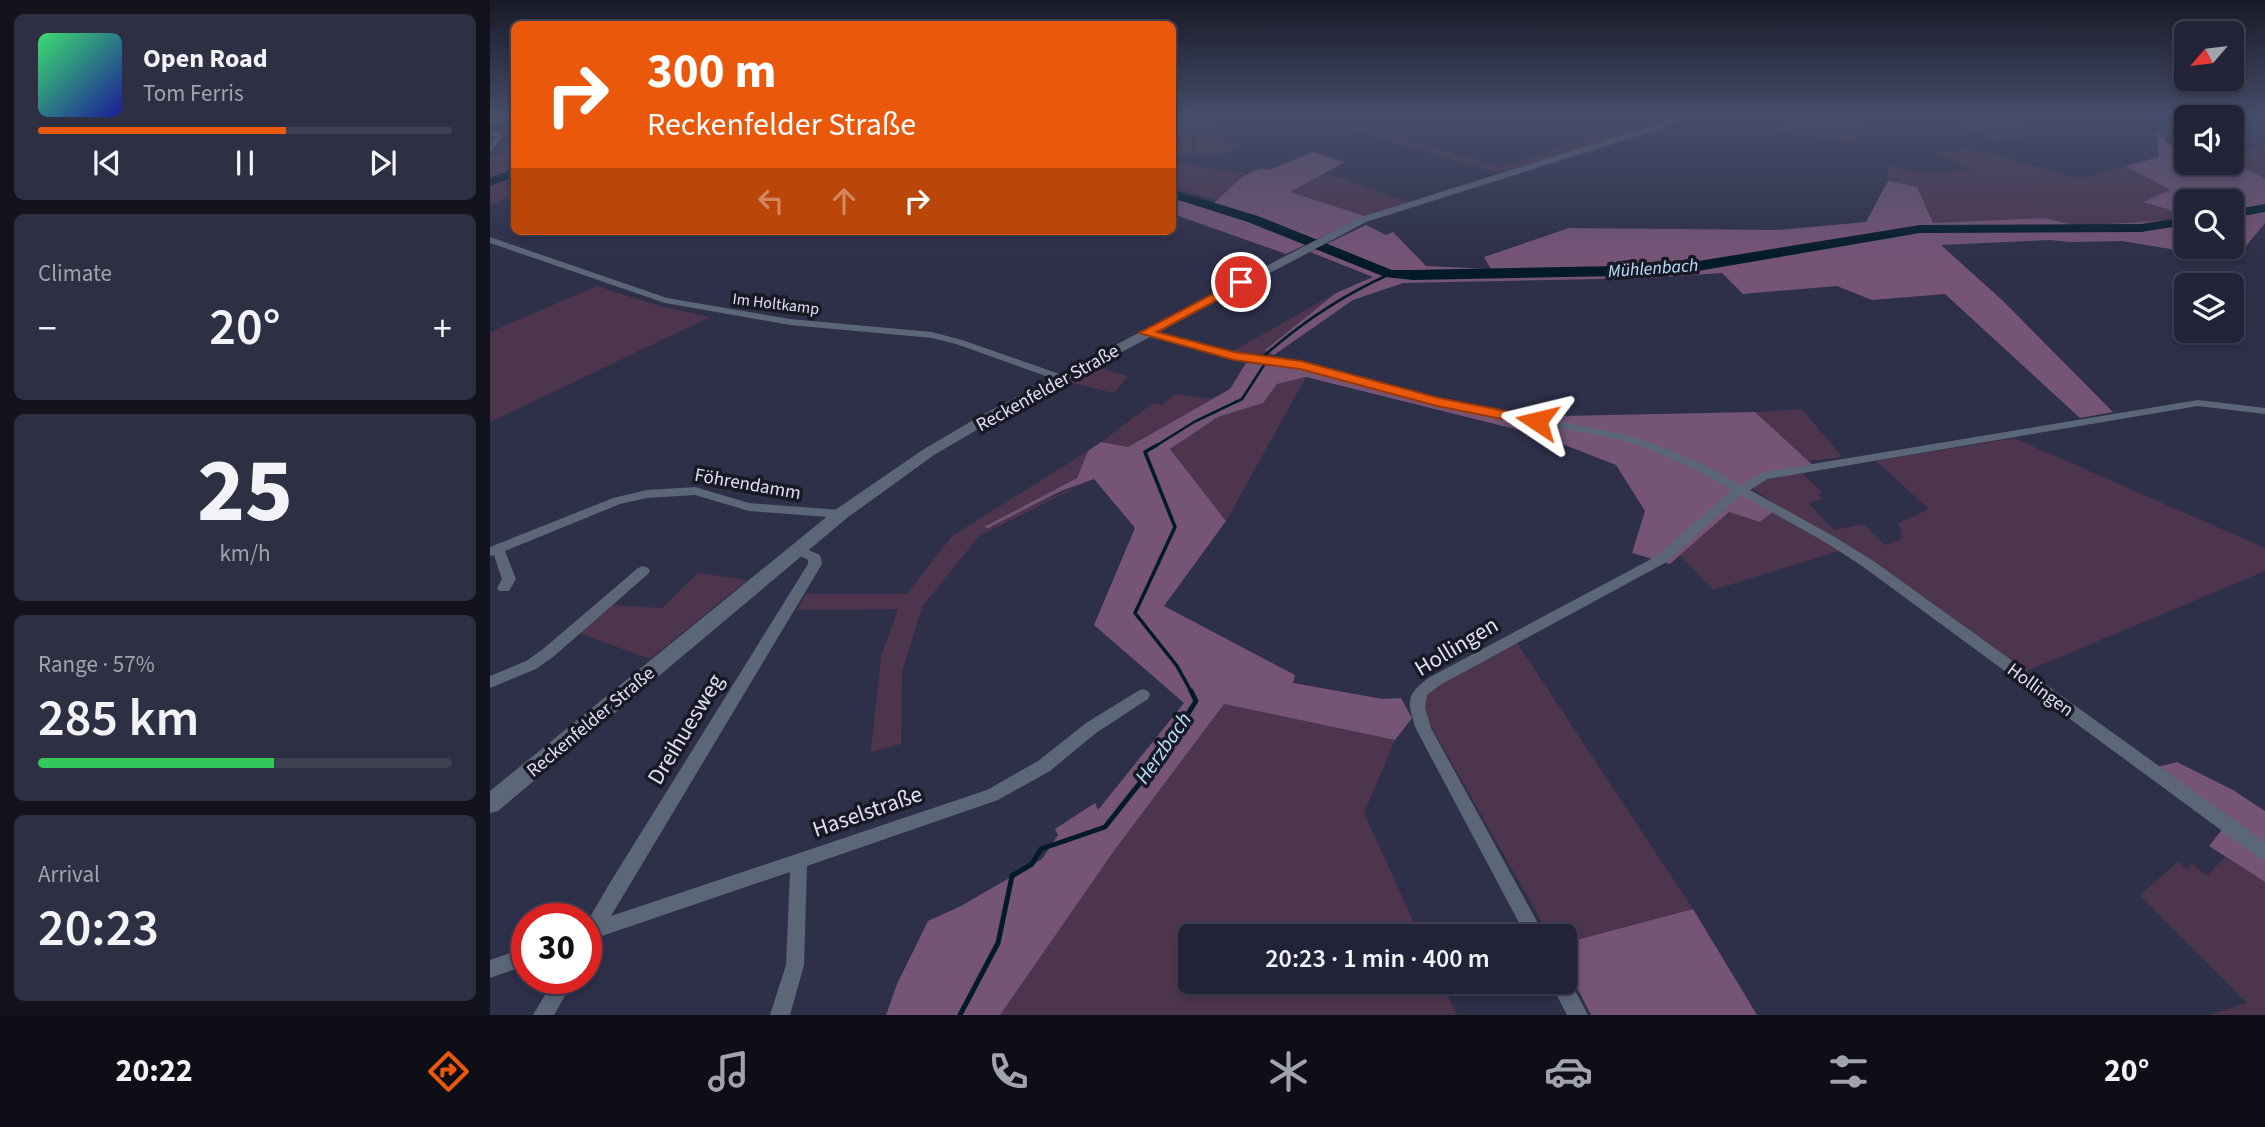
<!DOCTYPE html>
<html lang="en">
<head>
<meta charset="utf-8">
<style>
  body { margin:0; font-family:"Source Sans 3",sans-serif; background:#2e2f42; color:#f1f3f6; height:100vh; display:flex; flex-direction:column; font-size:26px; white-space:nowrap }
  * { box-sizing:border-box; margin:0 }
  p { font-size:23px; color:#a2a4ad }
  .icon { flex:none; width:38px; height:38px; fill:none; stroke:currentColor; stroke-width:2; stroke-linecap:round; stroke-linejoin:round }
  .map { position:relative; flex:1; overflow:hidden }
  .side { display:flex; flex-direction:column; gap:14px; padding:14px; background:#13131e; width:490px }
  .side>* { flex:none }
  .banner { position:absolute; left:21px; top:21px; width:665px; height:214px; border-radius:10px; box-shadow:0 4px 10px #0003,0 0 0 2px #3f4052; background:#ea580c; color:#fff; overflow:hidden }
  .needle { width:46px; rotate:242deg }
  .fabs { position:absolute; left:1684px; top:21px; display:grid; gap:14px }
  .fabs a { display:grid; place-items:center; width:70px; height:70px; border-radius:10px; background:#222337; box-shadow:0 4px 10px #0003,0 0 0 2px #3f4052; font-size:35px }
  .speed { position:absolute; left:21px; top:903px; display:flex; gap:14px; font-size:35px; font-weight:700; text-align:center }
  .speed>* { display:grid; place-content:center; width:91px; height:91px; border-radius:50%; background:#222337; box-shadow:0 4px 10px #0003,0 0 0 2px #3f4052; line-height:1 }
  .speed .limit { border:10px solid #d22; background:#fff; color:#111 }
  .pin { position:absolute; display:grid; place-items:center; width:60px; height:60px; color:#fff; margin:-30px; border:4px solid #fff; border-radius:50%; box-shadow:0 2px 7px #0007 }
  .me { position:absolute; width:77px; margin:-38px; rotate:280deg; stroke-linejoin:round; filter:drop-shadow(0 0 5px #0008) }
  .turn { display:flex; align-items:center; gap:24px; height:147px; padding:0 21px; font-size:32px }
  .turn .icon { width:91px; height:91px; stroke-width:2.5 }
  .turn b { display:block; font-size:49px; line-height:60px }
  .lanes { display:flex; align-items:center; height:66px; padding:0 21px; background:#0003; justify-content:center; gap:35px; direction:ltr }
  .lanes .off { opacity:.35 }
  .big { font-size:52px; font-weight:600; line-height:1.1 }
  .side .card { flex:1; display:flex; flex-direction:column; justify-content:center; gap:10px; min-width:0; padding:0 24px; border-radius:10px; background:#2e2f42 }
  .side .dial { align-items:center; gap:0 }
  .dial b { font-size:91px; line-height:1 }
  .song { display:flex; align-items:center; gap:21px }
  .cover { width:84px; height:84px; border-radius:10px; background:linear-gradient(135deg,hsl(140 70% 55%),hsl(240 70% 35%)) }
  .played { height:7px; border-radius:4px; background:linear-gradient(90deg,#ea580c 60%,#3f4052 60%) }
  .keys { display:flex; justify-content:space-around; direction:ltr }
  .heat { display:flex; justify-content:space-between; align-items:center; font-size:38px; direction:ltr }
  .charge { height:10px; border-radius:5px; background:linear-gradient(90deg,#34c759 57%,#3f4052 0) }
  .trip { position:absolute; left:688px; top:924px; width:399px; height:70px; border-radius:10px; background:#222337; box-shadow:0 4px 10px #0003,0 0 0 2px #3f4052; font-weight:600; line-height:70px; text-align:center }
  .tab-bar { display:flex; height:112px; justify-content:space-around; align-items:center; background:#0e0e16; color:#a2a4ad }
  .tab-bar .icon { width:49px; height:49px }
  .tab-bar .selected { color:#ea580c }
  .tab-bar b { font-size:32px; color:#f1f3f6 }
  main { display:flex; flex:1; min-height:0 }
  .map>svg:first-child { display:block }
  .green { fill:#4d364d }
  .forest { fill:#755476 }
  .lines { fill:none; stroke-linecap:round; stroke-linejoin:round }
  .stream-far2 { stroke:#031b28; stroke-width:2.5 }
  .stream-far1 { stroke:#031b28; stroke-width:3.5 }
  .stream { stroke:#031b28; stroke-width:5 }
  .river { fill:#031b28; fill-rule:evenodd }
  .minor { fill:#5b6677; fill-rule:evenodd }
  .tertiary { fill:#5b6677; fill-rule:evenodd }
  .route { fill:#ea580c; stroke:#983908; stroke-width:2 }
  .labels { text-anchor:middle; stroke-width:7; stroke-linejoin:round; paint-order:stroke }
  .far-street-label { font-size:16px; fill:#dfe1f2; stroke:#181924 }
  .far-water-label { font-size:18px; font-style:italic; fill:#b6e1fc; stroke:#181924 }
  .street-label { font-size:19px; fill:#dfe1f2; stroke:#181924 }
  .water-label { font-size:21px; font-style:italic; fill:#b6e1fc; stroke:#181924 }
  .near-street-label { font-size:23px; fill:#dfe1f2; stroke:#181924 }
</style>
</head>
<body>
<main>
<section class="side">
<div class="card">
<div class="song"><i class="cover"></i><div><b>Open Road</b><p>Tom Ferris</p></div></div>
<div class="played"></div>
<div class="keys"><svg class="icon" aria-label="previous" viewBox="0 0 24 24"><path d="M18 5L8 12l10 7zM5 5v14"/></svg><svg class="icon" aria-label="pause" viewBox="0 0 24 24"><path d="M8 5v14M16 5v14"/></svg><svg class="icon" aria-label="next" viewBox="0 0 24 24"><path d="M6 5l10 7-10 7zM19 5v14"/></svg></div>
</div>
<div class="card"><p>Climate</p>
<div class="heat"><a>−</a><b class="big">20°</b><a>+</a></div>
</div>
<div class="card dial"><b>25</b><p>km/h</p></div>
<div class="card"><p>Range · 57%</p><b class="big">285 km</b><div class="charge"></div></div>
<div class="card"><p>Arrival</p><b class="big">20:23</b></div>
</section>
<div class="map">
<svg width="1775" height="1015" viewBox="0 0 1775 1015">
  <rect width="100%" height="100%" fill="#2e2f49"/>
  <g class="green">
    <polygon points="683,115 755,115 702,131 702,155 683,153"/>
    <polygon points="1291,115 1370,115 1382,126 1353,130 1375,144 1281,130"/>
    <polygon points="1452,115 1519,115 1564,133 1504,141"/>
    <polygon points="1162,117 1168,121 1164,125 1009,173 863,130 868,127 1011,167"/>
    <path d="M 712,132 L 751,146 C 739,154 721,158 706,154 L 707,134 Z"/>
    <polygon points="1775,143 1775,179 1759,168 1741,161 1741,155"/>
    <polygon points="24,144 24,169 0,178 0,157 8,156 17,145"/>
    <polygon points="1477,149 1507,155 1588,179 1636,166 1681,190 1654,202 1677,209 1696,219 1588,226 1554,218 1443,223 1427,187 1398,181 1398,165 1435,174 1479,170 1448,151"/>
    <polygon points="682,162 757,174 729,201 683,187"/>
    <polygon points="835,173 919,202 875,216 799,192"/>
    <polygon points="24,175 24,196 0,204 0,185"/>
    <polygon points="107,286 169,306 220,317 0,422 0,332"/>
    <polygon points="846,293 776,349 784,355 741,352"/>
    <polygon points="606,367 638,376 624,393 579,382"/>
    <polygon points="816,377 736,521 680,449 728,417 773,403 787,384"/>
    <polygon points="685,394 722,399 638,447 611,442 663,403 672,405"/>
    <polygon points="1312,409 1352,457 1317,461 1265,412"/>
    <polygon points="1524,438 1775,548 1775,571 1534,672 1263,489 1263,486 1274,478 1312,473 1332,493 1328,495 1332,499 1318,503 1344,530 1373,524 1395,545 1411,540 1411,529 1407,524 1439,509 1386,461"/>
    <polygon points="598,451 587,478 494,527 603,479 489,536 432,607 412,673 411,744 381,752 391,657 408,609 307,610 316,594 417,594 462,536"/>
    <polygon points="1284,511 1352,550 1223,590 1190,555 1239,512 1270,522"/>
    <polygon points="208,573 257,580 160,659 89,633 122,605 172,608"/>
    <path d="M 1027,643 L 1203,909 L 1075,943 L 1074,936 L 1060,936 L 941,726 C 937,717 931,705 937,695 C 948,679 1007,654 1027,643 Z"/>
    <polygon points="734,704 905,740 874,813 930,936 700,936 700,982 951,982 967,1015 510,1015 626,848"/>
    <polygon points="1735,857 1775,882 1775,1015 1719,1015 1757,1003 1650,895 1688,862 1697,869 1702,864 1717,876"/>
  </g>
  <g class="forest">
    <path d="M 1665,129 L 1688,154 L 1696,157 L 1696,163 C 1730,163 1746,159 1775,179 L 1775,223 L 1751,252 L 1716,255 L 1632,241 L 1579,242 L 1560,240 L 1451,245 L 1512,300 L 1623,412 L 1590,418 L 1455,294 L 1382,300 L 1347,286 L 1253,294 L 1232,273 L 1158,278 L 913,283 L 863,300 L 784,355 L 775,350 L 846,293 L 883,277 L 820,252 L 876,225 L 896,235 L 903,232 L 936,266 L 1001,269 L 994,257 L 1079,228 L 1287,230 L 1376,222 L 1398,181 L 1427,187 L 1443,223 L 1554,218 L 1588,226 L 1696,219 L 1696,247 L 1741,247 L 1741,201 L 1696,201 L 1696,218 L 1677,209 L 1653,202 L 1680,190 L 1636,166 L 1669,157 Z"/>
    <path d="M 823,152 L 855,162 L 800,192 L 875,216 L 796,254 L 683,214 L 682,198 L 717,208 C 734,198 757,163 779,170 Z"/>
    <polygon points="756,363 818,370 1019,417 1265,412 1328,470 1286,475 1246,490 1284,511 1270,522 1239,512 1180,564 1142,553 1155,511 1126,465 1049,435 816,377 787,384 773,403 728,417 680,449 736,521 674,606 805,675 803,683 893,699 911,698 922,718 905,740 734,704 626,848 510,1015 396,1015 407,984 438,921 471,906 552,859 568,835 565,829 605,803 608,810 694,703 604,625 645,528 604,479 571,491 498,528 494,527 587,478 598,451 611,442 638,447 740,389"/>
    <polygon points="1687,762 1743,790 1775,811 1775,882 1719,846 1734,827 1667,767"/>
    <polygon points="1203,909 1267,1015 1101,1015 1075,964 1075,943"/>
  </g>
  <g class="lines">
    <path class="stream-far2" d="M 664,447 L 704,422 L 752,399 L 774,365 L 774,356 C 812,322 853,295 900,274"/>
    <polyline class="stream-far1" points="667,445 655,452 685,527 645,613 687,666 702,693"/>
    <polyline class="stream" points="470,1015 508,943 522,876 542,864 551,849 615,827 669,759 706,701 701,691"/>
    <g class="river">
      <polygon points="24,169 24,177 0,186 0,178"/>
      <polygon points="682,190 768,216 902,270 923,270 1184,265 1430,225 1651,224 1696,217 1696,225 1651,232 1430,233 1184,275 923,280 895,277 758,222 682,198"/>
      <polygon points="1775,204 1775,212 1741,218 1741,210"/>
    </g>
    <g class="minor">
      <polygon points="24,115 24,119 0,125 0,121"/>
      <polygon points="1157,115 1172,115 1192,119 1189,121"/>
      <polygon points="0,129 13,136 0,152 0,145 6,137 0,134"/>
      <polygon points="0,237 177,298 300,319 442,332 472,340 575,376 576,378 575,380 567,380 466,344 442,338 300,325 175,303 0,243"/>
      <path d="M 655,330 L 744,353 L 811,362 L 948,398 L 1137,435 C 1177,447 1214,464 1250,485 L 1274,472 L 1708,400 L 1775,408 L 1775,414 L 1708,406 L 1277,479 L 1260,490 L 1343,536 L 1382,560 L 1775,842 L 1775,860 L 1769,858 L 1372,566 L 1335,542 L 1251,495 L 1175,563 L 950,685 L 937,695 L 935,708 L 941,728 L 1055,936 L 1036,936 L 926,729 C 917,701 915,695 940,677 L 1165,557 L 1242,490 C 1207,470 1170,452 1131,440 L 947,404 L 811,368 L 744,359 L 652,335 L 652,331 Z"/>
      <polygon points="205,487 259,503 351,510 357,514 351,518 259,511 205,495 157,498 130,504 15,551 26,579 19,591 9,591 7,588 12,579 4,555 0,556 0,547 123,498 157,490"/>
      <polygon points="307,545 330,555 332,564 121,916 497,790 548,761 596,723 648,691 653,689 658,691 660,695 658,699 606,733 560,771 508,800 317,866 314,965 300,1015 280,1015 296,965 300,872 109,937 103,950 96,953 96,924 118,886 318,564 318,560 302,552 301,549"/>
      <polygon points="153,566 158,568 160,571 158,574 63,657 46,669 0,688 0,676 36,661 53,649 148,568"/>
      <polygon points="37,947 37,965 0,978 0,960"/>
      <polygon points="1074,974 1077,975 1098,1015 1077,1015 1060,982 1074,982"/>
      <polygon points="65,978 85,978 64,1015 43,1015"/>
    </g>
    <polygon class="tertiary" points="1189,115 1200,115 1170,129 876,222 502,421 444,455 357,518 8,811 0,813 0,791 345,510 434,449 492,415 868,218 1164,125"/>
  </g>
  <linearGradient id="sky" x2="0" y2="1"><stop stop-color="#191a28"/><stop offset="0.45" stop-color="#464d6a"/><stop offset="1" stop-color="#464d6a" stop-opacity="0"/></linearGradient>
  <rect width="1775" height="257" fill="url(#sky)"/>
  <polygon class="route" points="751,279 756,280 756,285 667,332 744,352 811,361 949,398 1047,417 1054,421 1047,426 947,406 810,369 744,360 649,333"/>
  <g class="labels">
    <g class="far-street-label">
      <text transform="translate(286 303) rotate(7)" y="6">Im Holtkamp</text>
    </g>
    <g class="far-water-label">
      <text transform="translate(1163 268) rotate(-4)" y="6">Mühlenbach</text>
    </g>
    <g class="street-label">
      <text transform="translate(557 387) rotate(-29)" y="7">Reckenfelder Straße</text>
      <text transform="translate(258 483) rotate(10)" y="7">Föhrendamm</text>
      <text transform="translate(1551 689) rotate(36)" y="7">Hollingen</text>
      <text transform="translate(100 721) rotate(-40)" y="7">Reckenfelder Straße</text>
    </g>
    <g class="water-label">
      <text transform="translate(673 748) rotate(-55)" y="7">Herzbach</text>
    </g>
    <g class="near-street-label">
      <text transform="translate(966 646) rotate(-31)" y="8">Hollingen</text>
      <text transform="translate(195 729) rotate(-59)" y="8">Dreihuesweg</text>
      <text transform="translate(377 811) rotate(-19)" y="8">Haselstraße</text>
    </g>
  </g>
</svg>
<div class="fabs">
<a><svg class="needle" viewBox="-14 -14 28 28"><path d="M0-13l5 13h-10z" fill="#e53935"/><path d="M0 13l5-13h-10z" fill="#a2a4ad"/></svg></a>
<a><svg class="icon" aria-label="sound" viewBox="0 0 24 24"><path d="M4 9h4l5-4v14l-5-4H4zM17 9q2 3 0 6"/></svg></a>
<a><svg class="icon" aria-label="search" viewBox="0 0 24 24"><circle cx="10" cy="10" r="6"/><path d="M15 15l6 6"/></svg></a>
<a><svg class="icon" aria-label="layers" viewBox="0 0 24 24"><path d="M12 4l9 5-9 5-9-5zM3 14l9 5 9-5"/></svg></a>
</div>
<div class="speed"><div class="limit">30</div></div>
<div class="pin" style="left:751px;top:282px;background:#d93025"><svg class="icon" aria-label="arrive" viewBox="0 0 24 24"><path d="M6 21V4h12l-3 4 3 4H6"/></svg></div>
<svg class="me" style="left:1047px;top:421px" viewBox="-20 -20 40 40"><path d="M0-17L14 15 0 8-14 15z" fill="#ea580c" stroke="#fff" stroke-width="4"/></svg>
<div class="trip">20:23 · 1 min · 400 m</div>
<div class="banner">
<div class="turn"><svg class="icon" aria-label="right" viewBox="0 0 24 24"><path d="M7 20v-9h11M14 6l5 5-5 5"/></svg><div><b>300 m</b>Reckenfelder Straße</div></div>
<div class="lanes"><svg class="icon off" aria-label="left" viewBox="0 0 24 24"><path d="M17 20v-9H6M10 6l-5 5 5 5"/></svg><svg class="icon off" aria-label="ahead" viewBox="0 0 24 24"><path d="M12 20V5M6 11l6-6 6 6"/></svg><svg class="icon" aria-label="right" viewBox="0 0 24 24"><path d="M7 20v-9h11M14 6l5 5-5 5"/></svg></div>
</div>
</div>
</main>
<nav class="tab-bar">
<b>20:22</b>
<svg class="icon selected" aria-label="directions" viewBox="0 0 24 24"><path d="M12 3l9 9-9 9-9-9zM9 14v-3h6M13 9l2 2-2 2"/></svg>
<svg class="icon" aria-label="music" viewBox="0 0 24 24"><path d="M9 18V5l10-2v13"/><circle cx="6" cy="18" r="3"/><circle cx="16" cy="16" r="3"/></svg>
<svg class="icon" aria-label="phone" viewBox="0 0 24 24"><path d="M5 4h4l2 5-3 2q2 4 5 5l2-3 5 2v4C11 20 4 13 5 4z"/></svg>
<svg class="icon" aria-label="climate" viewBox="0 0 24 24"><path d="M12 3v18M4 7l16 10M4 17L20 7"/></svg>
<svg class="icon" aria-label="car" viewBox="0 0 24 24"><path d="M5 17H2v-5l4-1 3-4h7l3 4 3 1v5h-3M9 17h6M6 11h13"/><circle cx="7" cy="17" r="2"/><circle cx="17" cy="17" r="2"/></svg>
<svg class="icon" aria-label="filters" viewBox="0 0 24 24"><path d="M4 7h16M4 17h16"/><circle cx="9" cy="7" r="2"/><circle cx="15" cy="17" r="2"/></svg>
<b>20°</b>
</nav>
</body>
</html>
